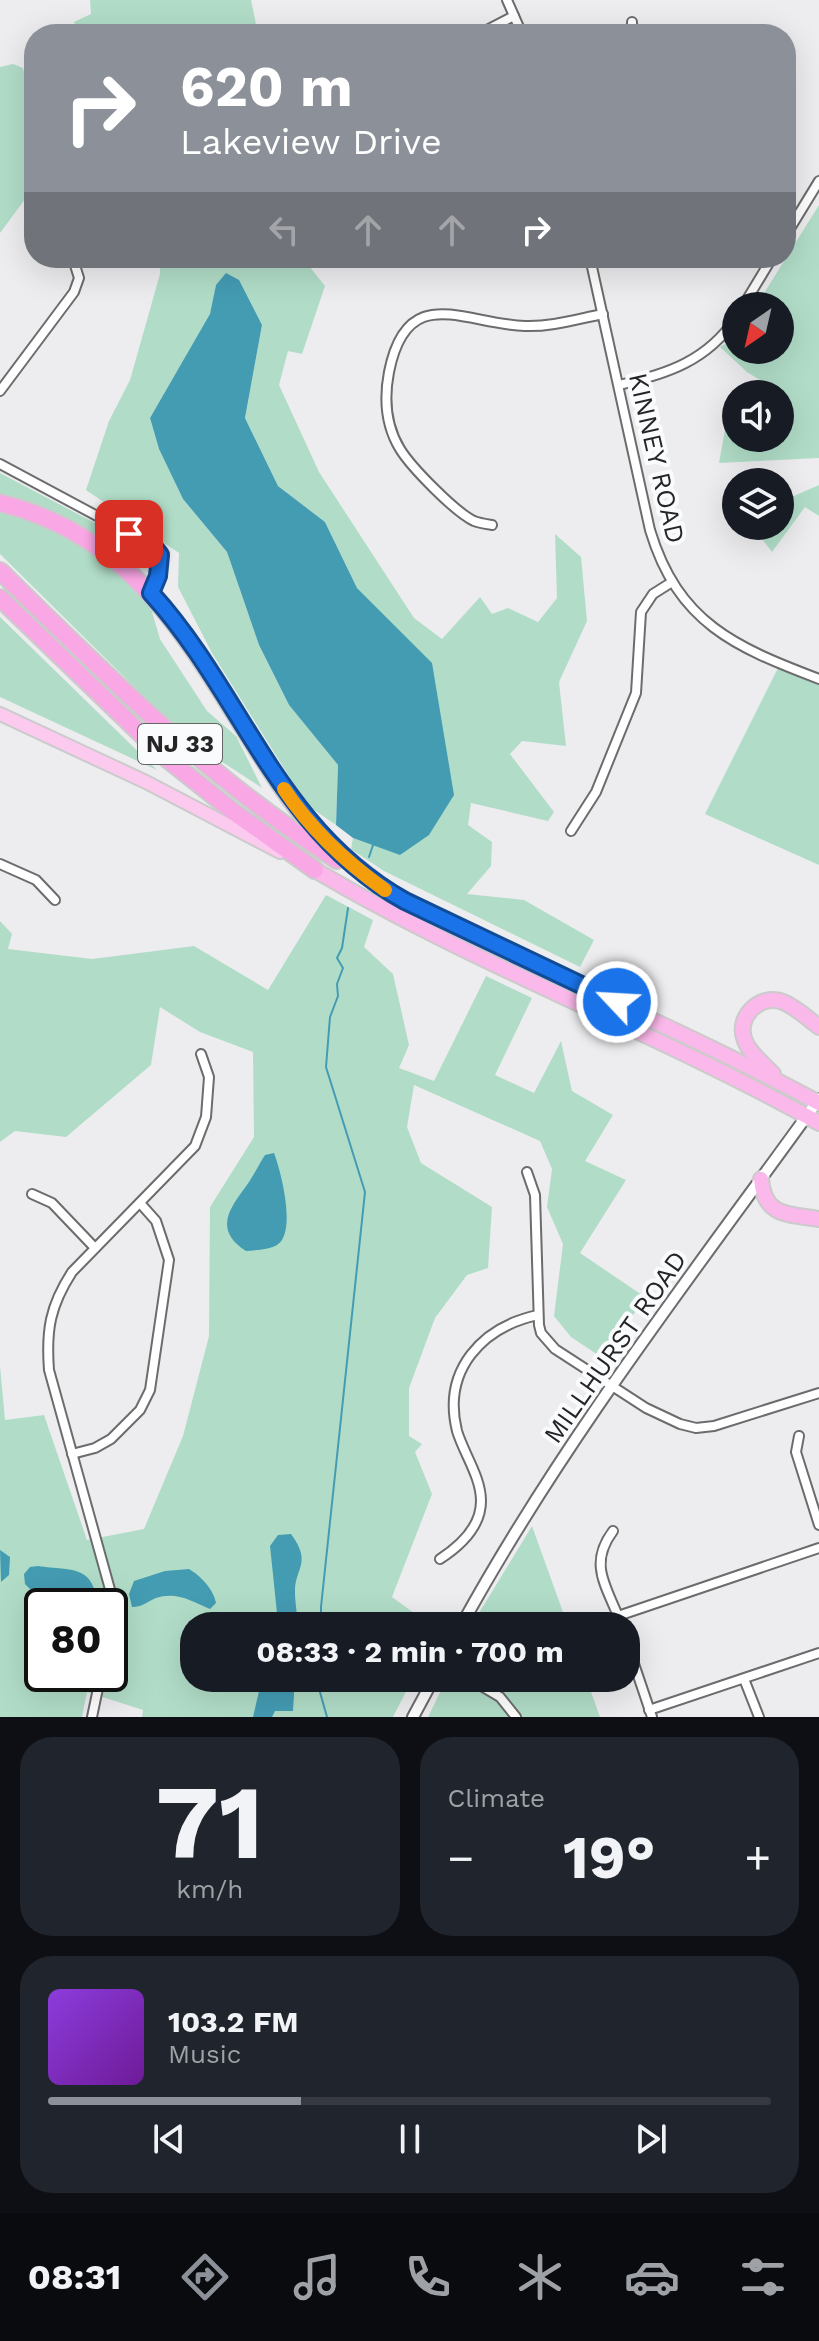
<!DOCTYPE html>
<html lang="en">
<head>
<meta charset="utf-8">
<style>
  body { margin:0; font-family:"Work Sans",sans-serif; background:#20242c; color:#f1f3f6; height:100vh; display:flex; flex-direction:column; font-size:30px; white-space:nowrap }
  * { box-sizing:border-box; margin:0 }
  p { font-size:26px; color:#9ea1a6 }
  .icon { flex:none; width:44px; height:44px; fill:none; stroke:currentColor; stroke-width:2; stroke-linecap:round; stroke-linejoin:round }
  .map { position:relative; height:1717px; overflow:hidden }
  .side { display:flex; flex-direction:column; gap:20px; padding:20px; background:#0d0f14; flex:1 }
  .side>* { flex:none }
  .guide { position:absolute; left:24px; top:24px; width:772px; height:244px; border-radius:32px; box-shadow:0 8px 32px #0002; background:#8c9099; color:#fff; overflow:hidden }
  .needle { width:52px; rotate:214deg }
  .buttons { position:absolute; left:722px; top:292px; display:grid; gap:16px }
  .buttons a { display:grid; place-items:center; width:72px; height:72px; border-radius:50%; background:#171b24; box-shadow:0 8px 32px #0002; font-size:40px }
  .speed { position:absolute; left:24px; top:1588px; display:flex; gap:16px; font-size:40px; font-weight:700; text-align:center }
  .speed>* { display:grid; place-content:center; width:104px; height:104px; border-radius:50%; background:#171b24; box-shadow:0 8px 32px #0002; line-height:1 }
  .speed .limit { border:4px solid #111; border-radius:12px; background:#fff; color:#111 }
  .pin { position:absolute; display:grid; place-items:center; width:68px; height:68px; color:#fff; margin:-34px; border-radius:16px; box-shadow:0 4px 12px #0006 }
  .me { position:absolute; width:88px; margin:-44px; rotate:295deg; stroke-linejoin:round; filter:drop-shadow(0 0 6px #0008) }
  .turn { display:flex; align-items:center; gap:28px; height:168px; padding:0 24px; font-size:36px }
  .turn .icon { width:104px; height:104px; stroke-width:2.5 }
  .turn b { display:block; font-size:56px; line-height:68px }
  .lanes { display:flex; align-items:center; height:76px; padding:0 24px; background:#0003; justify-content:center; gap:40px; direction:ltr }
  .lanes .off { opacity:.35 }
  .big { font-size:60px; font-weight:700; line-height:1.1 }
  .side .tile { flex:1; display:flex; flex-direction:column; justify-content:center; gap:12px; min-width:0; padding:0 28px; border-radius:32px; background:#20242c }
  .side .dial { align-items:center; gap:0 }
  .dial b { font-size:104px; line-height:1 }
  .song { display:flex; align-items:center; gap:24px }
  .cover { width:96px; height:96px; border-radius:12px; background:linear-gradient(135deg,hsl(270 70% 55%),hsl(280 70% 35%)) }
  .played { height:8px; border-radius:4px; background:linear-gradient(90deg,#8c9099 35%,#363941 35%) }
  .keys { display:flex; justify-content:space-around; direction:ltr }
  .heat { display:flex; justify-content:space-between; align-items:center; font-size:44px; direction:ltr }
  .side .tiles { flex:1; display:grid; gap:20px; grid-template-columns:1fr 1fr }
  .tile:last-child { grid-column:span 2 }
  .trip { position:absolute; left:180px; top:1612px; width:460px; height:80px; border-radius:32px; background:#171b24; box-shadow:0 8px 32px #0002; font-weight:700; line-height:80px; text-align:center }
  .dock { display:flex; height:128px; justify-content:space-around; align-items:center; background:#090b0e; color:#9ea1a6 }
  .dock .icon { width:56px; height:56px }
  .dock .on { color:#8c9099 }
  .dock b { font-size:36px; color:#f1f3f6 }
  .map>svg:first-child { display:block }
  .green { fill:#b1ddc8; fill-rule:evenodd }
  .water { fill:#449cb3 }
  .lines { fill:none; stroke-linecap:round; stroke-linejoin:round }
  .stream { stroke:#449cb3; stroke-width:2 }
  .minor-casing { stroke:#6c6c6e; stroke-width:12 }
  .tertiary-casing { stroke:#6c6c6e; stroke-width:14 }
  .primary-casing { stroke:#cbcbcb; stroke-width:16 }
  .trunk-casing { stroke:#cbcbcb; stroke-width:18 }
  .motorway-casing { stroke:#cbcbcb; stroke-width:20 }
  .minor { stroke:#fff; stroke-width:8 }
  .tertiary { stroke:#fff; stroke-width:10 }
  .primary { stroke:#fccaef; stroke-width:12 }
  .trunk { stroke:#fbb8ea; stroke-width:14 }
  .motorway { stroke:#faa7e5; stroke-width:16 }
  .route-casing { stroke:#114b97; stroke-width:20 }
  .route { stroke:#1a73e8; stroke-width:14 }
  .slow { stroke:#f59e0b; stroke-width:14 }
  .labels { text-anchor:middle; stroke-width:8; stroke-linejoin:round; paint-order:stroke }
  .shield { fill:#fafbfc; stroke:#656566; stroke-width:2 }
  .shield-label { font-size:24px; font-weight:bold; fill:#252526 }
  .street-label { font-size:26px; fill:#252526; stroke:#fafbfc }
</style>
</head>
<body>
<div class="map">
<svg width="819" height="1717" viewBox="0 0 819 1717">
  <rect width="100%" height="100%" fill="#ededef"/>
  <g class="green">
    <polygon points="90,0 251,0 258,34 79,34 74,22 91,14"/>
    <polygon points="13,64 23,68 34,112 34,187 0,233 0,67"/>
    <polygon points="819,205 819,458 719,463 728,413 736,414 736,438 780,438 780,394 771,394 773,388 747,372 720,347 727,343 736,332 736,350 780,350 780,306 756,306"/>
    <polygon points="160,258 310,258 309,266 325,286 302,354 288,351 279,385 319,472 414,618 442,639 480,597 492,614 508,608 538,622 557,598 555,534 581,557 587,621 559,682 566,746 522,741 510,754 554,812 548,821 471,803 468,825 492,842 491,866 467,894 524,900 594,940 580,967 384,871 351,849 353,838 401,855 432,664 357,588 325,522 278,486 245,418 262,325 216,285 211,314 150,418 159,449 183,499 227,552 259,645 289,705 338,765 336,825 307,805 212,653 178,587 179,553 86,490 109,421 130,380 160,274"/>
    <path d="M 0,473 L 110,531 L 125,557 C 86,534 44,504 0,495 Z"/>
    <polygon points="819,485 819,516 805,507 772,552 752,526 780,526 780,502"/>
    <polygon points="0,511 44,523 107,562 148,598 160,639 207,711 236,736 262,788 187,739 0,554"/>
    <polygon points="0,617 157,770 0,697"/>
    <polygon points="780,664 819,679 819,865 705,814"/>
    <path d="M 326,895 L 373,920 L 364,947 L 393,974 L 409,1045 L 399,1068 L 434,1081 L 486,976 L 532,998 L 495,1075 L 534,1093 L 561,1041 L 572,1091 L 613,1115 L 585,1161 L 626,1180 L 580,1253 L 645,1297 L 626,1326 L 598,1355 L 571,1337 L 554,1316 L 563,1244 L 547,1207 L 552,1169 L 540,1141 L 414,1085 L 407,1127 L 421,1163 L 492,1207 L 488,1268 L 467,1275 L 435,1318 L 409,1388 L 409,1436 L 422,1444 L 415,1452 L 432,1494 L 392,1597 L 432,1626 L 194,1626 L 194,1678 L 413,1678 L 393,1717 L 142,1717 L 143,1710 L 87,1692 L 82,1717 L 0,1717 L 0,1366 L 5,1420 L 44,1415 L 87,1540 L 144,1529 L 183,1436 L 209,1336 L 210,1207 L 254,1137 L 253,1052 L 200,1032 L 160,1007 L 151,1065 L 66,1137 L 15,1131 L 0,1142 L 0,921 L 12,934 L 8,949 L 92,959 L 194,946 L 268,990 ZM 42,1606 L 110,1606 L 110,1674 L 42,1674 Z"/>
    <polygon points="532,1526 568,1626 473,1626 479,1613"/>
    <polygon points="447,1678 586,1678 600,1717 428,1717"/>
  </g>
  <g class="water">
    <polygon points="226,273 239,280 262,325 245,418 278,486 325,522 357,588 432,663 454,795 429,835 400,855 353,838 336,825 338,765 289,705 259,645 227,552 183,499 159,449 150,418 210,314 216,285"/>
    <path d="M 274,1153 C 281,1171 297,1233 277,1245 C 269,1250 255,1250 246,1251 C 211,1228 232,1206 249,1182 C 255,1173 259,1164 265,1155 Z"/>
    <path d="M 291,1534 C 313,1564 294,1568 295,1593 C 295,1604 298,1615 297,1626 L 273,1626 L 277,1613 L 270,1546 L 278,1535 Z"/>
    <polygon points="0,1550 10,1557 9,1575 1,1582"/>
    <path d="M 38,1566 C 73,1571 93,1564 98,1606 L 80,1606 L 30,1589 L 25,1584 L 24,1574 L 30,1567 Z"/>
    <path d="M 189,1569 C 201,1576 214,1590 216,1603 L 210,1609 C 192,1601 176,1591 156,1598 C 147,1602 142,1607 132,1607 L 129,1594 L 134,1581 L 165,1571 Z"/>
    <polygon points="262,1678 295,1678 293,1711 275,1711 272,1717 253,1717"/>
  </g>
  <g class="lines">
    <g class="stream">
      <polyline points="369,857 373,845"/>
      <polyline points="321,1626 321,1607 365,1192 326,1067 330,1017 338,996 337,984 343,968 337,958 342,948 348,908"/>
      <polyline points="316,1678 327,1717"/>
    </g>
    <defs>
      <g id="minor">
        <polyline points="507,0 522,34"/>
        <polyline points="632,22 632,34"/>
        <polyline points="479,34 514,16"/>
        <polyline points="786,235 819,181"/>
        <path d="M 590,258 L 650,530 C 678,623 735,647 819,679"/>
        <polyline points="743,306 772,258"/>
        <path d="M 619,385 C 667,374 707,361 736,318"/>
        <polyline points="0,391 74,292 79,278 73,259"/>
        <path d="M 0,464 L 153,546 C 166,562 158,576 151,593"/>
        <path d="M 492,525 C 486,524 479,523 474,521 C 455,512 411,467 400,449 C 386,426 384,398 389,372 C 407,281 464,324 525,326 C 551,327 577,319 603,314"/>
        <polyline points="571,831 596,792 636,693 641,612 653,594 672,582"/>
        <polyline points="0,864 36,880 55,900"/>
        <polyline points="527,1172 535,1195 539,1325 541,1333 555,1349 646,1408 680,1424 696,1428 714,1426 819,1393"/>
        <polyline points="32,1194 52,1203 95,1248"/>
        <polyline points="799,1436 796,1452 819,1525"/>
        <polyline points="72,1454 95,1448 111,1439 140,1410 150,1390 169,1260 156,1221 140,1203"/>
        <path d="M 613,1531 C 589,1563 605,1584 618,1616"/>
        <path d="M 440,1559 C 460,1546 481,1526 481,1501 C 481,1477 464,1454 457,1431 C 442,1370 482,1327 538,1315"/>
        <polyline points="622,1626 618,1616 819,1548"/>
        <path d="M 110,1630 L 113,1612 L 111,1593 L 49,1370 C 46,1330 50,1306 72,1272 L 195,1146 L 206,1117 L 209,1077 L 201,1054"/>
        <polyline points="626,1640 652,1717"/>
        <polyline points="468,1678 500,1697 516,1717"/>
        <polyline points="744,1679 759,1717"/>
        <polyline points="649,1710 819,1653"/>
        <polyline points="92,1717 101,1674"/>
      </g>
      <g id="tertiary">
        <path d="M 461,1626 C 563,1440 695,1271 819,1099"/>
        <polyline points="413,1717 434,1678"/>
      </g>
      <polyline id="primary" points="0,714 146,782 280,852"/>
      <g id="trunk">
        <path d="M 315,870 C 477,966 655,1031 819,1123"/>
        <path d="M 383,888 C 525,966 676,1026 819,1103"/>
        <path d="M 773,1074 C 764,1064 750,1054 745,1041 C 735,1018 759,993 783,1002 C 796,1007 808,1019 819,1027"/>
        <path d="M 761,1179 C 764,1217 788,1214 819,1219"/>
      </g>
      <g id="motorway">
        <path d="M 0,503 C 158,541 206,681 291,800 C 316,835 350,862 383,888"/>
        <path d="M 0,571 C 107,676 209,779 337,860"/>
        <polyline points="0,598 166,758 235,813 315,870"/>
      </g>
    </defs>
    <use href="#minor" class="minor-casing"/>
    <use href="#tertiary" class="tertiary-casing"/>
    <use href="#primary" class="primary-casing"/>
    <use href="#trunk" class="trunk-casing"/>
    <use href="#motorway" class="motorway-casing"/>
    <use href="#minor" class="minor"/>
    <use href="#tertiary" class="tertiary"/>
    <use href="#primary" class="primary"/>
    <use href="#trunk" class="trunk"/>
    <use href="#motorway" class="motorway"/>
  </g>
  <g class="lines">
    <defs>
      <path id="route" d="M 129,534 L 153,546 L 160,555 L 158,576 L 151,593 C 243,694 277,830 405,901 L 617,1002"/>
    </defs>
    <use href="#route" class="route-casing"/>
    <use href="#route" class="route"/>
    <path class="slow" d="M 284,789 C 310,828 347,863 385,890"/>
  </g>
  <g class="labels">
    <rect class="shield" x="138" y="724" width="84" height="40" rx="6"/>
    <g class="shield-label">
      <text x="180" y="752">NJ 33</text>
    </g>
    <g class="street-label">
      <text transform="translate(657 458) rotate(77)" y="9">KINNEY ROAD</text>
      <text transform="translate(615 1347) rotate(-55)" y="9">MILLHURST ROAD</text>
    </g>
  </g>
</svg>
<div class="buttons">
<a><svg class="needle" viewBox="-14 -14 28 28"><path d="M0-13l5 13h-10z" fill="#e53935"/><path d="M0 13l5-13h-10z" fill="#9ea1a6"/></svg></a>
<a><svg class="icon" aria-label="sound" viewBox="0 0 24 24"><path d="M4 9h4l5-4v14l-5-4H4zM17 9q2 3 0 6"/></svg></a>
<a><svg class="icon" aria-label="layers" viewBox="0 0 24 24"><path d="M12 4l9 5-9 5-9-5zM3 14l9 5 9-5"/></svg></a>
</div>
<div class="speed"><div class="limit">80</div></div>
<div class="pin" style="left:129px;top:534px;background:#d93025"><svg class="icon" aria-label="arrive" viewBox="0 0 24 24"><path d="M6 21V4h12l-3 4 3 4H6"/></svg></div>
<svg class="me" style="left:617px;top:1002px" viewBox="-20 -20 40 40"><circle r="17" fill="#1a73e8" stroke="#fff" stroke-width="3"/><path d="M0-11L8 9 0 5-8 9z" fill="#fff"/></svg>
<div class="trip">08:33 · 2 min · 700 m</div>
<div class="guide">
<div class="turn"><svg class="icon" aria-label="right" viewBox="0 0 24 24"><path d="M7 20v-9h11M14 6l5 5-5 5"/></svg><div><b>620 m</b>Lakeview Drive</div></div>
<div class="lanes"><svg class="icon off" aria-label="left" viewBox="0 0 24 24"><path d="M17 20v-9H6M10 6l-5 5 5 5"/></svg><svg class="icon off" aria-label="ahead" viewBox="0 0 24 24"><path d="M12 20V5M6 11l6-6 6 6"/></svg><svg class="icon off" aria-label="ahead" viewBox="0 0 24 24"><path d="M12 20V5M6 11l6-6 6 6"/></svg><svg class="icon" aria-label="right" viewBox="0 0 24 24"><path d="M7 20v-9h11M14 6l5 5-5 5"/></svg></div>
</div>
</div>
<section class="side">
<div class="tiles">
<div class="tile dial"><b>71</b><p>km/h</p></div>
<div class="tile"><p>Climate</p>
<div class="heat"><a>−</a><b class="big">19°</b><a>+</a></div>
</div>
<div class="tile">
<div class="song"><i class="cover"></i><div><b>103.2 FM</b><p>Music</p></div></div>
<div class="played"></div>
<div class="keys"><svg class="icon" aria-label="previous" viewBox="0 0 24 24"><path d="M18 5L8 12l10 7zM5 5v14"/></svg><svg class="icon" aria-label="pause" viewBox="0 0 24 24"><path d="M8 5v14M16 5v14"/></svg><svg class="icon" aria-label="next" viewBox="0 0 24 24"><path d="M6 5l10 7-10 7zM19 5v14"/></svg></div>
</div>
</div>
</section>
<nav class="dock">
<b>08:31</b>
<svg class="icon on" aria-label="directions" viewBox="0 0 24 24"><path d="M12 3l9 9-9 9-9-9zM9 14v-3h6M13 9l2 2-2 2"/></svg>
<svg class="icon" aria-label="music" viewBox="0 0 24 24"><path d="M9 18V5l10-2v13"/><circle cx="6" cy="18" r="3"/><circle cx="16" cy="16" r="3"/></svg>
<svg class="icon" aria-label="phone" viewBox="0 0 24 24"><path d="M5 4h4l2 5-3 2q2 4 5 5l2-3 5 2v4C11 20 4 13 5 4z"/></svg>
<svg class="icon" aria-label="climate" viewBox="0 0 24 24"><path d="M12 3v18M4 7l16 10M4 17L20 7"/></svg>
<svg class="icon" aria-label="car" viewBox="0 0 24 24"><path d="M5 17H2v-5l4-1 3-4h7l3 4 3 1v5h-3M9 17h6M6 11h13"/><circle cx="7" cy="17" r="2"/><circle cx="17" cy="17" r="2"/></svg>
<svg class="icon" aria-label="filters" viewBox="0 0 24 24"><path d="M4 7h16M4 17h16"/><circle cx="9" cy="7" r="2"/><circle cx="15" cy="17" r="2"/></svg>
</nav>
</body>
</html>
